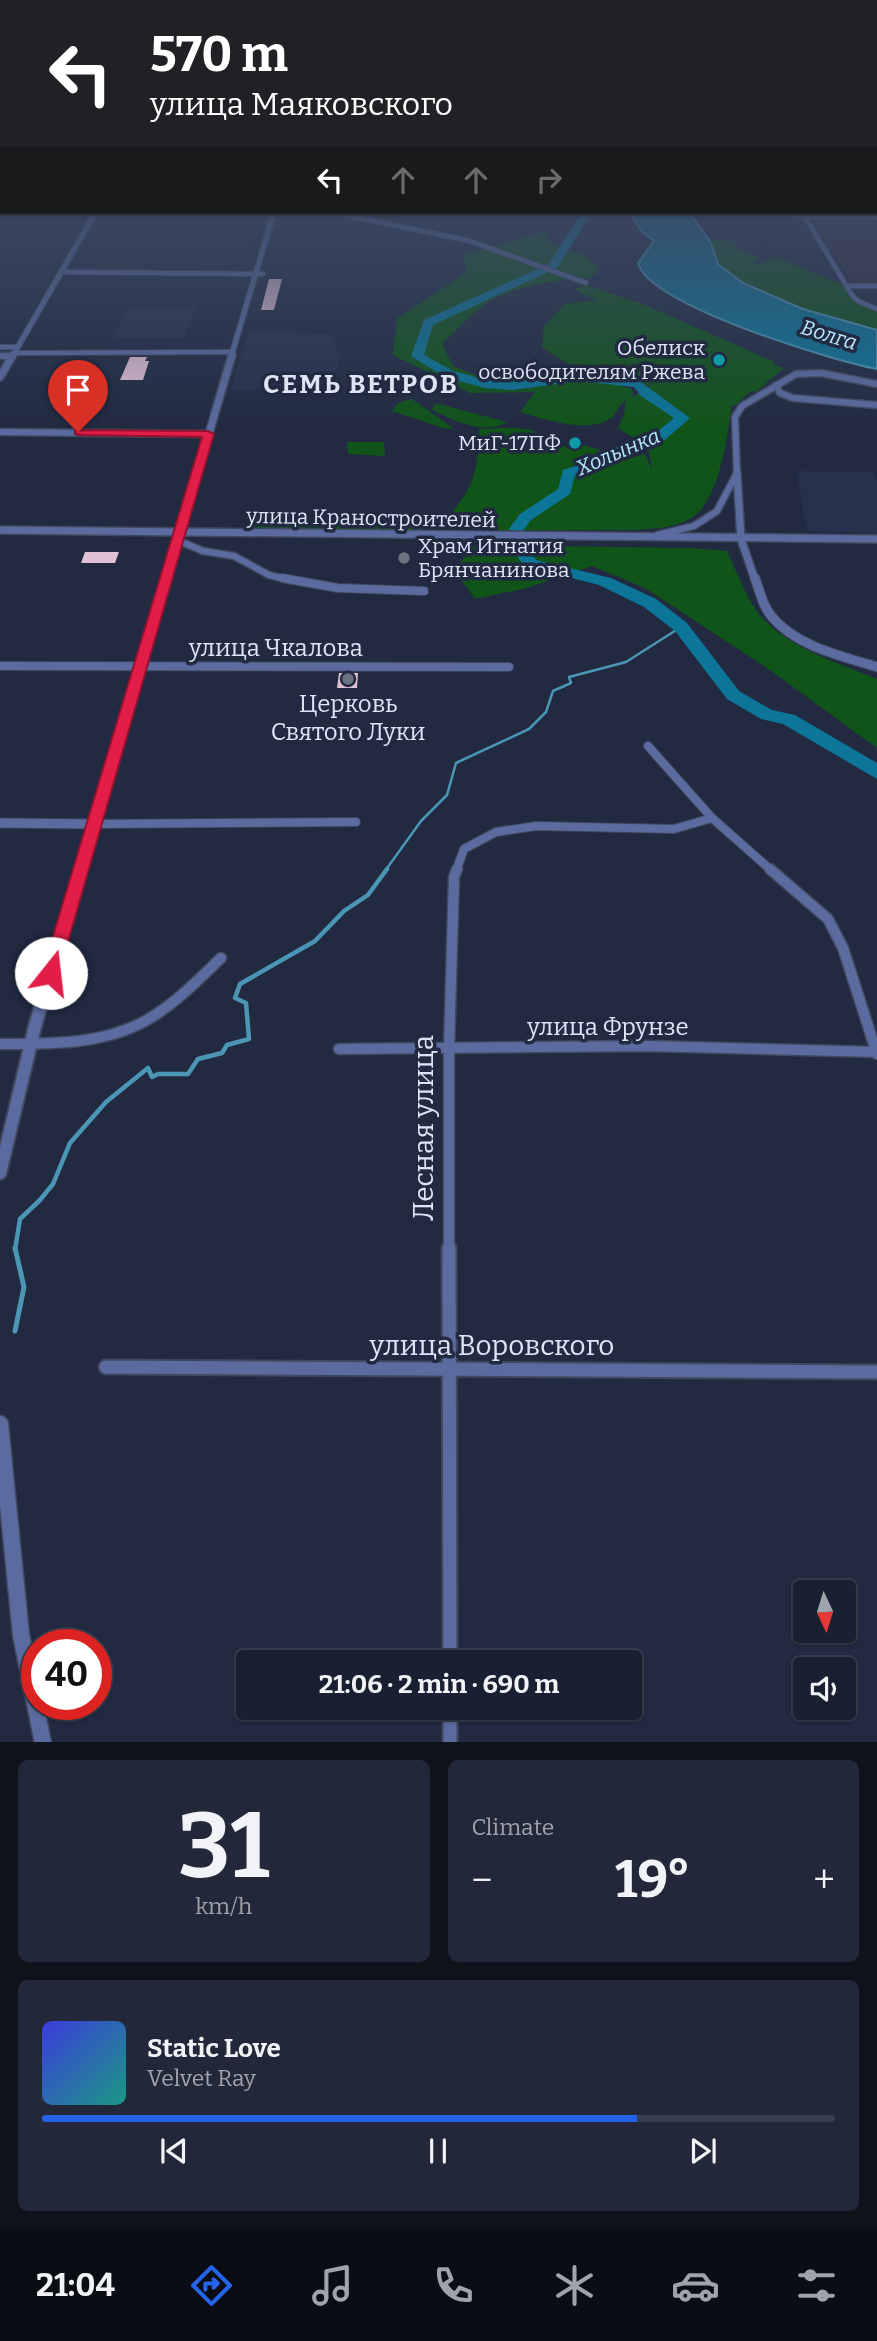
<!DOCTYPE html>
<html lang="en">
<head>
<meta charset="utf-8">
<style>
  body { margin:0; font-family:Bitter,serif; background:#222839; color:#f1f3f6; height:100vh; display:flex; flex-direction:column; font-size:26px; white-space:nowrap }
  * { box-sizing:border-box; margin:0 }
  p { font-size:23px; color:#9fa3ab }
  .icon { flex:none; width:38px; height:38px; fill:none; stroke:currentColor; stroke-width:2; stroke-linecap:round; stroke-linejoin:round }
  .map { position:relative; height:1742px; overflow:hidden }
  .details { display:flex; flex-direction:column; gap:18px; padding:18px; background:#0e121b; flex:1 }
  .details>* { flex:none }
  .top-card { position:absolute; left:0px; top:0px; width:878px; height:214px; box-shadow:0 2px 5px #0004,0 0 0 2px #373e4d; background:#202124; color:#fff; overflow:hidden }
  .needle { width:46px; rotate:176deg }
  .buttons { position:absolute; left:793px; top:1580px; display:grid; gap:14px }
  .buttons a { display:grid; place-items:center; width:63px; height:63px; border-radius:7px; background:#192031; box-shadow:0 2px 5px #0004,0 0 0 2px #373e4d; font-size:35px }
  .speed { position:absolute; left:21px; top:1629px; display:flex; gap:14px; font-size:35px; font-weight:700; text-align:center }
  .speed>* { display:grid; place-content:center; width:91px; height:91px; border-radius:50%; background:#192031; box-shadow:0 2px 5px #0004,0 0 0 2px #373e4d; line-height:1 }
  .speed .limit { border:10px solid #d22; background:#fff; color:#111 }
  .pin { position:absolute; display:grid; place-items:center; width:60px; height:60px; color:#fff; margin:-72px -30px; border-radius:50% 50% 50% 0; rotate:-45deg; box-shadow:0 0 7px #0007 }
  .pin .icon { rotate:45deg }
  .me { position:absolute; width:77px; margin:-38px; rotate:16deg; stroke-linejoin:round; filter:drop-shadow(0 0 5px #0008) }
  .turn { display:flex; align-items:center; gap:24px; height:147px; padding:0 35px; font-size:32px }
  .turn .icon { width:91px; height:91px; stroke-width:2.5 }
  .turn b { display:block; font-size:49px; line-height:60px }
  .lanes { display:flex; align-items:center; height:66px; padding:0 35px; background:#0003; justify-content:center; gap:35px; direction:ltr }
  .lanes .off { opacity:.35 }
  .big { font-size:52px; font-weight:700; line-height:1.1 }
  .details .card { flex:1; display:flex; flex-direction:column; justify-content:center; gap:10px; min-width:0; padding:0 24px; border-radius:10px; background:#222839 }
  .details .dial { align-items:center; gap:0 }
  .dial b { font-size:91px; line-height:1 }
  .song { display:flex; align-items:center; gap:21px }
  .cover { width:84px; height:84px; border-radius:10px; background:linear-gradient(135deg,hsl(240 70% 55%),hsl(170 70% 35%)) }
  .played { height:7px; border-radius:4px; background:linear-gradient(90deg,#2563eb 75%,#373e4d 75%) }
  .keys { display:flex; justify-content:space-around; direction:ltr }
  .heat { display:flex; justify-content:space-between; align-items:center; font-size:38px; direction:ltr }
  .details .tiles { flex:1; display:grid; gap:18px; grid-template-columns:1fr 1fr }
  .card:last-child { grid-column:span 2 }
  .trip { position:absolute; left:236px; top:1650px; width:406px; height:70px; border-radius:7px; background:#192031; box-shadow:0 2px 5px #0004,0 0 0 2px #373e4d; font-weight:700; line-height:70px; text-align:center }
  .menu { display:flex; height:112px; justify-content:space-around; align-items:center; background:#0a0d14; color:#9fa3ab }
  .menu .icon { width:49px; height:49px }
  .menu .selected { color:#2563eb }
  .menu b { font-size:32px; color:#f1f3f6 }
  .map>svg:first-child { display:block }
  .built { fill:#26314e }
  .medical { fill:#362e3e }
  .green { fill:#10541a }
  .water { fill:#0c7598; stroke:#4b96b4; stroke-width:2 }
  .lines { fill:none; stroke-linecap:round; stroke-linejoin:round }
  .stream-far2 { stroke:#4b96b4; stroke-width:2.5 }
  .stream-far1 { stroke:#4b96b4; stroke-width:4.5 }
  .stream { stroke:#4b96b4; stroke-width:5 }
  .river { fill:#0c7598; fill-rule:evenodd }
  .building { fill:#e1c0d4 }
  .minor-far4-casing { stroke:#3f485e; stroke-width:6 }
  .minor-far3-casing { stroke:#3f485e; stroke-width:9 }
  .minor-far2-casing { stroke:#3f485e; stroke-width:10 }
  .minor-far1-casing { stroke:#3f485e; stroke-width:13 }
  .minor-casing { stroke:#3f485e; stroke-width:17 }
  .tertiary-far4-casing { stroke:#3f485e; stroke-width:7 }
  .tertiary-far3-casing { stroke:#3f485e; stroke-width:10 }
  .tertiary-far2-casing { stroke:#3f485e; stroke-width:11 }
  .tertiary-far1-casing { stroke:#3f485e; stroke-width:16 }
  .tertiary-casing { stroke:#3f485e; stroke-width:19 }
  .minor-far4 { stroke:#5b6b9f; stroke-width:4.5 }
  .minor-far3 { stroke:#5b6b9f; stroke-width:6 }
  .minor-far2 { stroke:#5b6b9f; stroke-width:8 }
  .minor-far1 { stroke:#5b6b9f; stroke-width:10 }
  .minor { stroke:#5b6b9f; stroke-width:13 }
  .tertiary-far4 { stroke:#5b6b9f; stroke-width:5 }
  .tertiary-far3 { stroke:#5b6b9f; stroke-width:7 }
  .tertiary-far2 { stroke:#5b6b9f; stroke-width:9 }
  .tertiary-far1 { stroke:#5b6b9f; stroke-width:12 }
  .tertiary { stroke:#5b6b9f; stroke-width:16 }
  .route { fill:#e11d48; stroke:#92132f; stroke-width:2 }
  .culture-dot { fill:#0f9aa8; stroke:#212a41; stroke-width:2.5 }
  .worship-dot { fill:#6b7280; stroke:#212a41; stroke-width:2.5 }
  .labels { text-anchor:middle; stroke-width:7; stroke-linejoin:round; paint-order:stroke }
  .far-water-label { font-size:21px; font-style:italic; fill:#b4e7ff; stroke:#212a41 }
  .far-poi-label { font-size:21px; fill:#dee4f4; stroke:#212a41; text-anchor:end }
  .far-street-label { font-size:21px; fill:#dee4f4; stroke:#212a41 }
  .street-label { font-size:24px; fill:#dee4f4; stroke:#212a41 }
  .poi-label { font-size:24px; fill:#dee4f4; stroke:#212a41 }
  .far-district-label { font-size:26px; font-weight:bold; letter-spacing:2px; fill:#dee4f4; stroke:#212a41 }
  .near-street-label { font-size:28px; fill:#dee4f4; stroke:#212a41 }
</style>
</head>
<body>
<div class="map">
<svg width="877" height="1743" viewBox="0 0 877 1743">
  <rect width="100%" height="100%" fill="#212a41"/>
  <g class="built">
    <polygon points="129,307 196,307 184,338 114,338"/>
    <polygon points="248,333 330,334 340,356 332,389 230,390"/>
    <polygon points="797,471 873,472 877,481 877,533 807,531"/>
  </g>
  <polygon class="medical" points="812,218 877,218 877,284 854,284"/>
  <g class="green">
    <path d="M 544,232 L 548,241 L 584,256 L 600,267 L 590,278 C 559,279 526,285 497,297 C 482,303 455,331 442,344 L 453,366 L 481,377 L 578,370 L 595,379 L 588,383 L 614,383 L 632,389 L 633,397 L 666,375 L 648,386 L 572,366 L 542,348 L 544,326 L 565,304 L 597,300 L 573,289 L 586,285 L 645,305 L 775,362 L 772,364 L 784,368 L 756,392 L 751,391 L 736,405 L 732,405 C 727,436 720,502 690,519 C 674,528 656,528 638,530 L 234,531 L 255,526 L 322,519 L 451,513 C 476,485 478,465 479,429 C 517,427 536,425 568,449 L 582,445 L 601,450 L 571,467 L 560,484 L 566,493 L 571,475 L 645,454 L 652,470 L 648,447 L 618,428 L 624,415 L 626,401 C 617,405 618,412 612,417 C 592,435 542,419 520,412 L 535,392 L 470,393 L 393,355 L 397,319 L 466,273 L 464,254 Z"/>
    <path d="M 708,238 L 737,242 L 737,249 L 760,258 L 753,261 L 757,265 L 776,257 L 843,285 L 858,302 L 877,310 L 877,330 C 838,320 741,296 718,263 C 712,256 713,246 708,238 Z"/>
    <polygon points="412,399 454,429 443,428 392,411 398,403"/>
    <path d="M 435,403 L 507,422 C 484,436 453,420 432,410 Z"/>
    <polygon points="347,442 384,442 385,456 348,454"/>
    <path d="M 476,545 L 690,548 L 727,551 C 736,570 744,593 756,610 C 781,646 838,663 877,679 L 877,748 L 767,668 L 645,588 L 592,566 L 527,588 L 475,599 L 454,569 Z"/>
  </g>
  <path class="water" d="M 629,212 L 689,212 L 711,243 L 718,264 L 743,283 L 803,309 L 877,330 L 877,369 C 834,361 648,305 638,263 L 654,241 L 642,232 Z"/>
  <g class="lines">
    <polyline class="stream-far2" points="385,871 421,821 447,795 456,763 529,729 546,712 553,691 571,683 569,677 626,662 681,627"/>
    <polyline class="stream-far1" points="15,1250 20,1219 40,1200 53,1184 70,1143 106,1102 148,1068 152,1077 158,1074 188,1074 198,1059 222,1053 227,1045 249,1039 246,1003 235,998 240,984 315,941 344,911 368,895 387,869"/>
    <polyline class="stream" points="15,1331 24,1287 15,1248"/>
    <g class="river">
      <polygon points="582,212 592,212 557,268 433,325 424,355 453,371 486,380 512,382 580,373 638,380 690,418 660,444 609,458 597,468 575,475 570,494 531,520 522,532 517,534 509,529 520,514 558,489 563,470 587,462 599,452 650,438 674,418 641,396 634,387 580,381 512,390 485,388 445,377 411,356 424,320 549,264"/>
      <polygon points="518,541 523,543 536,560 611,578 656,599 687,623 739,691 772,710 795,715 877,763 877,779 783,724 761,719 727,699 675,631 644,607 599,585 524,566 510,546"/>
    </g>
  </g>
  <g class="building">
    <polygon points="269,279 282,279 274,310 261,310"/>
    <polygon points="130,357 147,357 145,361 149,361 143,380 120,380"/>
    <polygon points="85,552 119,552 115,563 81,563"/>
    <polygon points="339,673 358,673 357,688 337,688"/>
  </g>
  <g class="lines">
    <defs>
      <g id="minor-far4">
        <polyline points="331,212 470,241 586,283"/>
        <polyline points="774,212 805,217 877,217"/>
        <polyline points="802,212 852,295 858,301 877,309"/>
        <polyline points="61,272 263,274"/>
        <polyline points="847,286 877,286"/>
        <polyline points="0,347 17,347"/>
        <polyline points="14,353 232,352"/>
        <polyline points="0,356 12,356"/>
      </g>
      <g id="minor-far3">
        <polyline points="0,356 12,356"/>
        <polyline points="776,385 780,393 793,398 877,405"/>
        <polyline points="0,432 208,434"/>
        <polyline points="657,535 694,526 717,511 737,473 735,417 742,406 796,374 821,373 877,384"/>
        <polyline points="177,540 203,551 234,556 269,575 289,580"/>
      </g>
      <g id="minor-far2">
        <polyline points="282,578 338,588 424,591"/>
        <polyline points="0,666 509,667"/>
        <polyline points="648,746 712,818 772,871"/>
        <polyline points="94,824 356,822"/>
        <polyline points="456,871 464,849 496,832 536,826 674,829 712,818"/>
      </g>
      <g id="minor-far1">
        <polyline points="770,869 828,919 843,948 877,1054"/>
        <path d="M 0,1044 C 49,1044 103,1045 147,1020 C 175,1004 198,980 221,958"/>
        <polyline points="339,1049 648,1046 877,1052"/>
        <polyline points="449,1250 449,1049 454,877 457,869"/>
      </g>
      <g id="minor">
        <polyline points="449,1248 450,1662"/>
        <polyline points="106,1367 877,1372"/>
        <polyline points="450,1708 450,1743"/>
      </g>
      <g id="tertiary-far4">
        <polyline points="12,357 96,212"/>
        <polyline points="231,357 274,212"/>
      </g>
      <g id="tertiary-far3">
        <polyline points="0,377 13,355"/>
        <polyline points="737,473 741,539 755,580"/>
        <polyline points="0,530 877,539"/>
        <polyline points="166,580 232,355"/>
      </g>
      <g id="tertiary-far2">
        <path d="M 755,578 C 760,592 763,607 773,618 C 798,647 842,656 877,667"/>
        <polyline points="0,823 94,824"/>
        <polyline points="81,871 167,578"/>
      </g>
      <polyline id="tertiary-far1" points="0,1173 35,1026 81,869"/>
      <polyline id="tertiary" points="0,1424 21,1635 43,1743"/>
    </defs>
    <use href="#minor-far4" class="minor-far4-casing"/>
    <use href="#minor-far3" class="minor-far3-casing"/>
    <use href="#minor-far2" class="minor-far2-casing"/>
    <use href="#minor-far1" class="minor-far1-casing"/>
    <use href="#minor" class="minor-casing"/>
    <use href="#tertiary-far4" class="tertiary-far4-casing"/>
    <use href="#tertiary-far3" class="tertiary-far3-casing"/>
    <use href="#tertiary-far2" class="tertiary-far2-casing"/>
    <use href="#tertiary-far1" class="tertiary-far1-casing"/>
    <use href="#tertiary" class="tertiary-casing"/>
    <use href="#minor-far4" class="minor-far4"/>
    <use href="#minor-far3" class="minor-far3"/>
    <use href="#minor-far2" class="minor-far2"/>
    <use href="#minor-far1" class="minor-far1"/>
    <use href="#minor" class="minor"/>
    <use href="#tertiary-far4" class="tertiary-far4"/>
    <use href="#tertiary-far3" class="tertiary-far3"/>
    <use href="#tertiary-far2" class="tertiary-far2"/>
    <use href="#tertiary-far1" class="tertiary-far1"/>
    <use href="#tertiary" class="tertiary"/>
  </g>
  <linearGradient id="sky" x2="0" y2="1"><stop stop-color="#121724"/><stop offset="0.43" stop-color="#3d4a65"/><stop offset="1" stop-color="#3d4a65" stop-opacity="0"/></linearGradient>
  <rect width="877" height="429" fill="url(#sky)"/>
  <polygon class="route" points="75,430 208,431 214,434 59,973 57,978 51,980 45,978 42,973 202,437 78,435 75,434"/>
  <g class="culture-dot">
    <circle cx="719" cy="360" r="7"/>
    <circle cx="575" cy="443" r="7"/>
  </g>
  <g class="worship-dot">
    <circle cx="404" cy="558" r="7"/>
    <circle cx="348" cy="679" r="7"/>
  </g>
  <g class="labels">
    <g class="far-water-label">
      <text transform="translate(829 335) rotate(17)" y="7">Волга</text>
      <text transform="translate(618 452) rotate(-23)" y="7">Холынка</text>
    </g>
    <g class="far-poi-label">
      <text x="705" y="355">Обелиск<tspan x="705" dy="24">освободителям Ржева</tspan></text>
      <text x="561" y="450">МиГ-17ПФ</text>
      <text x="418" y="553" text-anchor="start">Храм Игнатия<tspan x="418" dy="24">Брянчанинова</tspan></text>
    </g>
    <g class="far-street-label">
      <text transform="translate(371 518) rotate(1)" y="7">улица Краностроителей</text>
    </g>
    <g class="street-label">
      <text x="276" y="656">улица Чкалова</text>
      <text x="608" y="1035">улица Фрунзе</text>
    </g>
    <g class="poi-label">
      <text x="348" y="712">Церковь<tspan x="348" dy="28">Святого Луки</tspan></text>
    </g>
    <g class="far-district-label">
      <text x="361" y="393">СЕМЬ ВЕТРОВ</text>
    </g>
    <g class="near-street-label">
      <text transform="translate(423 1128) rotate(-90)" y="10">Лесная улица</text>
      <text x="492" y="1355">улица Воровского</text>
    </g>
  </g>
</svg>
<div class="buttons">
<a><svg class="needle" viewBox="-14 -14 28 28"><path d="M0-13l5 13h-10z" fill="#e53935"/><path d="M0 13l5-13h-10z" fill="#9fa3ab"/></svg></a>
<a><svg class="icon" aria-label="sound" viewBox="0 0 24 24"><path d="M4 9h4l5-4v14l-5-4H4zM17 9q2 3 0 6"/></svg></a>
</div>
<div class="speed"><div class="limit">40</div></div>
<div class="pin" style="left:78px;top:432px;background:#d93025"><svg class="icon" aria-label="arrive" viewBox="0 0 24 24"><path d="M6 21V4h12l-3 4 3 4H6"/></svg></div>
<svg class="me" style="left:51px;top:973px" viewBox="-20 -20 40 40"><circle r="19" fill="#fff"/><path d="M0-13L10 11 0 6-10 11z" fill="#e11d48"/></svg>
<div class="trip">21:06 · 2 min · 690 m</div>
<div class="top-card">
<div class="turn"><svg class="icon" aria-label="left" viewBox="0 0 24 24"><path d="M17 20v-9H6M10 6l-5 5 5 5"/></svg><div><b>570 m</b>улица Маяковского</div></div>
<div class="lanes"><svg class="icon" aria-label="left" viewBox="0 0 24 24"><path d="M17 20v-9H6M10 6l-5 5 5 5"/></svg><svg class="icon off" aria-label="ahead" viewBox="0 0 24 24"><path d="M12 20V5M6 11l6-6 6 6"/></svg><svg class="icon off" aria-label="ahead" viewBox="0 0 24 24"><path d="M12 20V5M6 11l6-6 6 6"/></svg><svg class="icon off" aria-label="right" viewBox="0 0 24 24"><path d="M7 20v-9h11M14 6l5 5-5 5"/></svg></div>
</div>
</div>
<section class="details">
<div class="tiles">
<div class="card dial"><b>31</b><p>km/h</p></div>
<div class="card"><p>Climate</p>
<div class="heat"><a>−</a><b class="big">19°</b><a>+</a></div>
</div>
<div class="card">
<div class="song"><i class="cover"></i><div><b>Static Love</b><p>Velvet Ray</p></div></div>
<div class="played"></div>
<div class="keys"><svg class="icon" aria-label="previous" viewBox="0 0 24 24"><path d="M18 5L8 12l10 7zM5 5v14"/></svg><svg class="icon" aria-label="pause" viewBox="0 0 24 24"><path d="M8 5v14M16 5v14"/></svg><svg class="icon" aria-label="next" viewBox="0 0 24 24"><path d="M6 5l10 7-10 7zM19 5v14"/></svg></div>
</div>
</div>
</section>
<nav class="menu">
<b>21:04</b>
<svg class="icon selected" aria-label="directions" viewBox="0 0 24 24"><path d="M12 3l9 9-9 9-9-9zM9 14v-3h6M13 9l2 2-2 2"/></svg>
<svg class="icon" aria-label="music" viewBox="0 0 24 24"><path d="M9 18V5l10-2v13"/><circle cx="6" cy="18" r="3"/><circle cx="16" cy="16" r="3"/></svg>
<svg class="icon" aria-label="phone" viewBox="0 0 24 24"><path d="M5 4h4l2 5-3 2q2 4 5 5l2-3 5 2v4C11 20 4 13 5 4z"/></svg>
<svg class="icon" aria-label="climate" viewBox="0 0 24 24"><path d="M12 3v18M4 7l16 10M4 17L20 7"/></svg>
<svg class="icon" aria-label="car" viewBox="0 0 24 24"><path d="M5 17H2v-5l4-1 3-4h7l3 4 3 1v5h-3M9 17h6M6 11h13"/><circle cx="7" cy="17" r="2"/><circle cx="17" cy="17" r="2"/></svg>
<svg class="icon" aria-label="filters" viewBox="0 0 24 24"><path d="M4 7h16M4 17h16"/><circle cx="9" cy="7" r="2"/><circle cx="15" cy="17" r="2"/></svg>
</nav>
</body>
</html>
